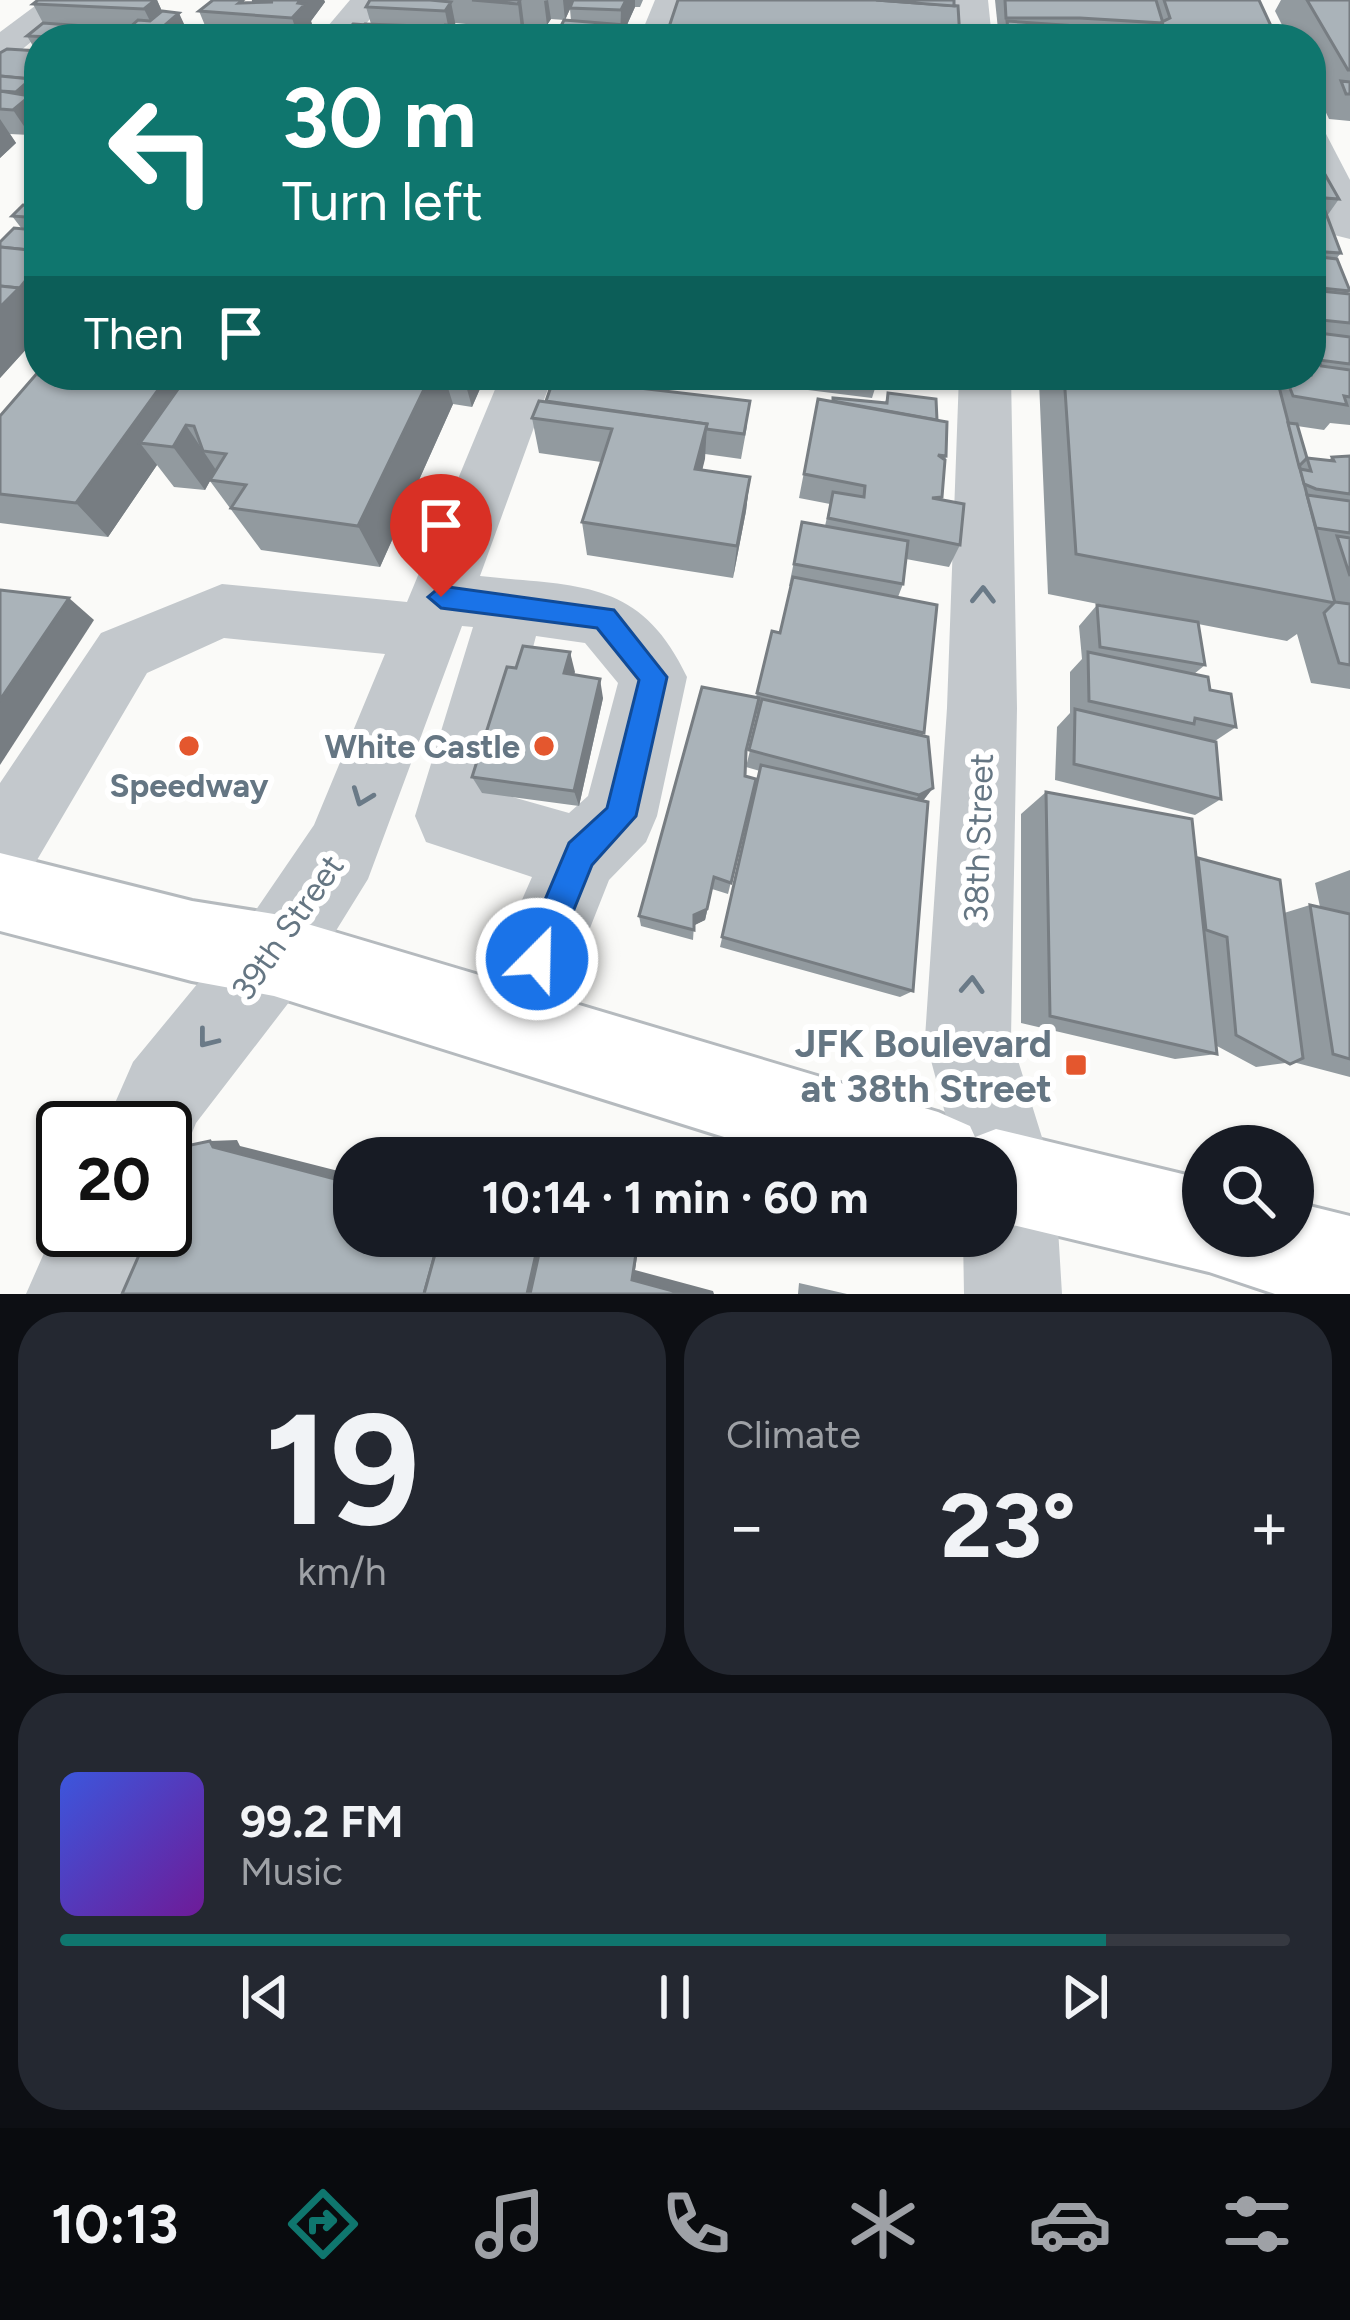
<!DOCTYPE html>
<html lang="en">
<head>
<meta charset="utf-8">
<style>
  body { margin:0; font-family:Figtree,sans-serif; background:#242831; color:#f1f3f6; height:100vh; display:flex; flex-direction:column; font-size:45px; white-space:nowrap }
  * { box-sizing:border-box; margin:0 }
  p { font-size:39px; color:#9ea1a6 }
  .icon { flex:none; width:66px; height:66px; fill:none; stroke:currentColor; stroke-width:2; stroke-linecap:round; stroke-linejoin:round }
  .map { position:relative; height:1294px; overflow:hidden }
  .side { display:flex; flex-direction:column; gap:18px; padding:18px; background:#0d0f14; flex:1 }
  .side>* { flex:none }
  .guide { position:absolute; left:24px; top:24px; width:1302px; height:366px; border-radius:48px; box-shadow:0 3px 9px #0004; background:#0f766e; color:#fff; overflow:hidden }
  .fabs { position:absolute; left:1182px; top:1125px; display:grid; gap:24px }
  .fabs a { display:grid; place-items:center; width:132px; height:132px; border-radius:50%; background:#171b24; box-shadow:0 3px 9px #0004; font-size:60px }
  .speed { position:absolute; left:36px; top:1101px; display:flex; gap:24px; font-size:60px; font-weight:700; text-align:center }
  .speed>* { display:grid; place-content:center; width:156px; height:156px; border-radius:50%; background:#171b24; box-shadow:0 3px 9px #0004; line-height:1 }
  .speed .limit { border:6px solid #111; border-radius:18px; background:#fff; color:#111 }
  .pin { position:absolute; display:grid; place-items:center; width:102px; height:102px; color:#fff; margin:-123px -51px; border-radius:50% 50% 50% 0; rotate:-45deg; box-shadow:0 0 12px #0007 }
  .pin .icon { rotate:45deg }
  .me { position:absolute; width:132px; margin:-66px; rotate:23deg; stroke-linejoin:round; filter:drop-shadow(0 0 9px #0008) }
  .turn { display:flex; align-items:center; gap:42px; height:252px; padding:0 60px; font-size:54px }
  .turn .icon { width:156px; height:156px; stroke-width:2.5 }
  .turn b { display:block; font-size:84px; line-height:102px }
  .then { display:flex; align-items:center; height:114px; padding:0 60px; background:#0003; gap:24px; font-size:45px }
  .big { font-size:90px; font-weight:700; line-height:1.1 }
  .side .tile { flex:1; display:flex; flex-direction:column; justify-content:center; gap:18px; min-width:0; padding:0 42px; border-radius:48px; background:#242831 }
  .side .dial { align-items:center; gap:0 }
  .dial b { font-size:156px; line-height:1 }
  .song { display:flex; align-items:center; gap:36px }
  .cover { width:144px; height:144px; border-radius:18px; background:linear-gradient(135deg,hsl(230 70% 55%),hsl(280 70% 35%)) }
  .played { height:12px; border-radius:6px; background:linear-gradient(90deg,#0f766e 85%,#363941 85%) }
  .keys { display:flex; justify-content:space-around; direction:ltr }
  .heat { display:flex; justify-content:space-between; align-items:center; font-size:66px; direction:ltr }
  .side .tiles { flex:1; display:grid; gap:18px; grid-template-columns:1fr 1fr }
  .tile:last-child { grid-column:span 2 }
  .trip { position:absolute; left:333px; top:1137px; width:684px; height:120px; border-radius:48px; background:#171b24; box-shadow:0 3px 9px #0004; font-weight:700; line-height:120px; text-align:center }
  .tabs { display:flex; height:192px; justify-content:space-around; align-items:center; background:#090b0e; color:#9ea1a6 }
  .tabs .icon { width:84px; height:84px }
  .tabs .selected { color:#0f766e }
  .tabs b { font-size:54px; color:#f1f3f6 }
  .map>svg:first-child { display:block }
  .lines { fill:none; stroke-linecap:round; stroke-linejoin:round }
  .major-casing { stroke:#b5babe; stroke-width:6 }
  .minor { fill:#c3c8cc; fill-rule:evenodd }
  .major { fill:#fff; fill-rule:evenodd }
  .wall { fill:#929a9f; fill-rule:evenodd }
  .shaded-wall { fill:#777d82 }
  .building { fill:#aab3b9; stroke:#777d82; stroke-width:3 }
  .oneway { stroke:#6a7a87 }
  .route { fill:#1a73e8; stroke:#114b97; stroke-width:3 }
  .poi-dot { fill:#e4572e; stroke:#fff; stroke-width:4.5 }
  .labels { text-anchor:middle; stroke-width:12; stroke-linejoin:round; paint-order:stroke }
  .poi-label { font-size:33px; font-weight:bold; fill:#657683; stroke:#fff; text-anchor:end }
  .street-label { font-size:33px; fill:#657683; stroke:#fff }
  .near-poi-label { font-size:39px; font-weight:bold; fill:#657683; stroke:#fff; text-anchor:end }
</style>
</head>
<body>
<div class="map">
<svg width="1350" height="1294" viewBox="0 0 1350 1294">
  <rect width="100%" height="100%" fill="#fafaf8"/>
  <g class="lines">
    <defs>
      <polygon id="major" points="0,853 192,901 274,914 938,1112 970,1126 975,1137 996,1129 1203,1179 1203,1236 1293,1236 1293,1202 1350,1216 1350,1294 1275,1294 1209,1272 996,1221 996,1158 791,1158 274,996 192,981 0,931"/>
    </defs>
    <use href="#major" class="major-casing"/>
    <g class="minor">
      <polygon points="43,0 81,0 13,57 0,60 0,32"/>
      <polygon points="350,0 385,0 354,39 317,39"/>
      <polygon points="655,0 689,0 675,39 639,39"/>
      <polygon points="954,0 988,0 992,39 956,39"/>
      <polygon points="1311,129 1325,132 1350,180 1350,239 1334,235 1311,188"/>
      <path d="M 501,375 L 553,375 L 480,576 C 576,587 640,577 687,677 L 657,816 L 646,842 L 609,880 L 539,1057 L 509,1070 L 479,1057 L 466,1027 L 532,877 L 426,842 L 415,816 L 473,627 L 462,626 L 368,879 L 303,984 L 196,1123 L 181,1160 L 165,1167 L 165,1128 L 104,1128 L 133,1062 L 245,926 L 314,825 L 385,654 L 224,638 L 147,673 L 27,877 L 0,888 L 0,783 L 101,633 L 222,584 L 407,602 ZM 536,636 L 585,643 L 618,683 L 588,796 L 569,813 L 495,792 Z"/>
      <polygon points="959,375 1011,375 1017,708 1011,1038 1055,1179 1062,1294 964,1294 963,1236 996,1236 996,1158 957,1158 925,1038 947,708"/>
      <polygon points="63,1210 63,1230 151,1230 124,1294 26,1294"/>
    </g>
    <use href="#major" class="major"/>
  </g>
  <g class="wall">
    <polygon points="157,0 162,11 184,26 206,28 199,11 239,3 264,2 252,0 324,0 325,2 311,21 313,28 304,39 119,39 118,38 124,32 114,32 118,39 39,39 39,127 30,135 10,134 16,143 0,158 0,53 36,51 27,36 43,23 33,4"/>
    <polygon points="370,0 643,0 640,7 635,7 626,27 626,39 558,39 557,34 571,21 570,9 565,20 551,19 547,25 524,24 521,29 455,23 455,26 485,27 487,39 340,39 371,24 366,7"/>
    <polygon points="995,0 1259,0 1277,39 999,39"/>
    <polygon points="1281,0 1350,0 1350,121 1329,119 1311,81 1311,39 1289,39 1275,11"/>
    <polygon points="1311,170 1339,199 1327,216 1341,253 1336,259 1350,291 1348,293 1350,294 1350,425 1330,423 1324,430 1297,426 1307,458 1328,461 1332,457 1350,456 1350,689 1311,683 1297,634 1287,641 1198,624 1205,665 1194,674 1210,690 1236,727 1215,741 1221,799 1195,815 1055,780 1057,727 1070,713 1070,672 1082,659 1079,626 1097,605 1138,612 1048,594 1039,381 1042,375 1311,375"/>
    <polygon points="39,207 39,335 0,378 0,242 22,229 12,216"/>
    <polygon points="231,375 486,375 472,407 453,404 380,567 261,550 210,481 205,490 174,487 157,465 108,537 0,523 0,416 216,379 228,380"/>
    <polygon points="639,375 731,375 729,386"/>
    <polygon points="760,375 925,375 921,388 877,382 872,398 759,384"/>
    <path d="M 888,393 L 936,420 L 946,456 L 941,500 L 960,545 L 949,567 L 906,559 L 903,584 L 898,597 L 933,788 L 923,801 L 913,991 L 900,997 L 720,947 L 760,771 L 746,767 L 745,776 L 756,779 L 728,894 L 712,889 L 705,920 L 694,925 L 693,940 L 641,926 L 639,916 L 756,697 L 772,631 L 780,633 L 791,586 L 789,586 L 802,522 L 825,526 L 830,504 L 799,498 L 818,399 L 832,401 L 885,403 ZM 757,713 L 759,713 L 746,767 L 746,755 Z"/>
    <polygon points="532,418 747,426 741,459 705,454 702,470 750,477 746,511 733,578 587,555 582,522 601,462 539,453"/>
    <polygon points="570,652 574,675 603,698 579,806 482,793 472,777 516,668"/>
    <polygon points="1046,792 1196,860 1198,858 1284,913 1310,905 1320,907 1315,883 1350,870 1350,1077 1293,1062 1256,1067 1217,1046 1217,1054 1175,1059 1021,1023 1021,814"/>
    <polygon points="799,1283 847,1294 798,1294"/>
  </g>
  <g class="shaded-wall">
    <polygon points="157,0 167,23 179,13 185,26 170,39 149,39 156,33 144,9"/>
    <polygon points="300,0 324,0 325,2 311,21 313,28 304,39 299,39 292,18"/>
    <polygon points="521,0 524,24 521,29 518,4"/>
    <polygon points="548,0 551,19 547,25 544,1"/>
    <polygon points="563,0 574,0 565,20"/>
    <polygon points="626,0 635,0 635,7 626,27 626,39 620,39 621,10"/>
    <polygon points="451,2 456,27 450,35 445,11"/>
    <polygon points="112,28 118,39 100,39"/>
    <polygon points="39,74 39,127 30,135 13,110 16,92"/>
    <polygon points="0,119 16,143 0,158"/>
    <polygon points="39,264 39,335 0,378 0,307"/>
    <polygon points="169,375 218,375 169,447 140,443 157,465 108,537 76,503"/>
    <polygon points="431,375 444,375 453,404 380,567 358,526"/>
    <polygon points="463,375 486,375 472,407"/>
    <polygon points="707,424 705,459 694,503 695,469"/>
    <polygon points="186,425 216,470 205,490 173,447"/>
    <polygon points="750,477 746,511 733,578 737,546"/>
    <polygon points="69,598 94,620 0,765 0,700"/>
    <polygon points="570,652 575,672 569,693 564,673"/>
    <polygon points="600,679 603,698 579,806 574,791"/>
    <polygon points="933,788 921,803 908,810 919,795"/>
    <polygon points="712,889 705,920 693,926 694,915"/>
    <polygon points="237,1140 240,1146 354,1175 354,1184 213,1147 210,1141"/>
    <polygon points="540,1236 549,1236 537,1294 527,1294"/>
    <polygon points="623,1236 640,1236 635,1270 713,1291 714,1294 684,1294 632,1280"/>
  </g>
  <g class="building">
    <polygon points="38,0 155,0 144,9 33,4"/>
    <polygon points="213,0 243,0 239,3 273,2 252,0 300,0 298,3 305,4 292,18 199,11"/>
    <polygon points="370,0 430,0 451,2 445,11 366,7"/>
    <polygon points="472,0 520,0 518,4"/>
    <polygon points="573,0 626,0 621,10 570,8"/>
    <polygon points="678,0 876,0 958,6 960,39 665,39"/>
    <polygon points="876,0 954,0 954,6"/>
    <polygon points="1005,0 1156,0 1163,23 1080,18 1006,18"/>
    <polygon points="1164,0 1259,0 1277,39 1168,39 1162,22 1170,18"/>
    <polygon points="1307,0 1350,0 1350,70 1348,70"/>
    <polygon points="162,11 179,13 149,39 118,38 138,20 150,21"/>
    <polygon points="564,20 626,25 620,39 557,34"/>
    <polygon points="1007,21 1148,31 1150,39 1046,39 1009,37"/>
    <polygon points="43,23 112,28 100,39 27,36"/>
    <polygon points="353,24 475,32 470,39 340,39"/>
    <polygon points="365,24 418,26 417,28 364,25"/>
    <polygon points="176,25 257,32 250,39 161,39"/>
    <polygon points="445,25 485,27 479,39 476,39 475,32 442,30"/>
    <polygon points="220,26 287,31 280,39 260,39 257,32 217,29"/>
    <polygon points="7,49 39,51 39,74 27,82 31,79 0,76 0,53"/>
    <polygon points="0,76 31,79 16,92 0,91"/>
    <polygon points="1341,81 1350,82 1350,94 1346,94"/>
    <polygon points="0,91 30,96 13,110 0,109"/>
    <polygon points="1311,170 1323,171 1339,199 1311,197"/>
    <polygon points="1311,202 1322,203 1341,253 1311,251"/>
    <polygon points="23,205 39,207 39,218 12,216"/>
    <polygon points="39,225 39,251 0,247 0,242 14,228 34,230"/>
    <polygon points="0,247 39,251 39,264 18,290 19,288 0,286"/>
    <polygon points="1311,256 1337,259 1350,291 1311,287"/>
    <polygon points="0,286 19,288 0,307"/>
    <polygon points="1311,290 1350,294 1350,323 1311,319"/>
    <polygon points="1311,332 1350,337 1350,364 1319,360 1321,366 1350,370 1350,397 1344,396 1347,405 1293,396 1285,375 1311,375"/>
    <polygon points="39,371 39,375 169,375 76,503 0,494 0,416"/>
    <polygon points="188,375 228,380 231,375 431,375 358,526 231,508 246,485 210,480 226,454 203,451 194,426 186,425 173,447 140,443"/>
    <polygon points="1064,375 1276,375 1335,603 1076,554"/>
    <polygon points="554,378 750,401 744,434 706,429 707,424 546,401"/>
    <polygon points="888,393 936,399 937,420 833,401 833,398 887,403"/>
    <polygon points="818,399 947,422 946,456 938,455 945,460 942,497 932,498 964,504 960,545 828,518 833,492 864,497 865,486 804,474"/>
    <polygon points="539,401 707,424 695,469 750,477 737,546 582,522 612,429 532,418"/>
    <polygon points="1288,423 1297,424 1307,458 1299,466"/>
    <polygon points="1350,456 1350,494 1316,489 1304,484 1300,469 1311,471 1307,458 1334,461 1332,457"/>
    <polygon points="1307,495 1350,501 1350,533 1316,528"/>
    <polygon points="802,522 908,541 903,584 794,564"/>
    <polygon points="1337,536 1350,538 1350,576"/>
    <polygon points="793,577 937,605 924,733 757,693 772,631 780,633"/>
    <polygon points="0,590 69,598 0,700"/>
    <polygon points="1335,602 1350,604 1350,665 1339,663 1324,613"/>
    <polygon points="1097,605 1198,622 1205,665 1100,647"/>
    <polygon points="523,646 570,652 564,673 600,679 574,791 472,777 507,667 516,668"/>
    <polygon points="1088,652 1208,677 1210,690 1231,694 1236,727 1195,718 1194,724 1089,701"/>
    <polygon points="702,687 759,698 746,751 745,776 756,779 731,883 714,877 707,909 694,915 694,930 639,916"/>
    <polygon points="762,699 928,737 933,788 919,795 749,750"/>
    <polygon points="1075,709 1216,742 1221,799 1074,764"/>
    <polygon points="761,765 928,802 913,991 722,937"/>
    <polygon points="1046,792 1192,819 1217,1054 1050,1016"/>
    <polygon points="1198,858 1280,880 1303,1058 1290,1064 1236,1035 1227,937 1206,930"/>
    <polygon points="1310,905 1350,914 1350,1059 1333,1054"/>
    <polygon points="210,1141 213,1147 354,1184 354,1236 440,1236 424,1294 122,1294 150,1230 165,1230 165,1195 186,1146"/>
    <polygon points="440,1236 540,1236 527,1294 424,1294"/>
    <polygon points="543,1236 623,1236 638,1240 632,1280 684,1294 530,1294"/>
  </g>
  <defs><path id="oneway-chevron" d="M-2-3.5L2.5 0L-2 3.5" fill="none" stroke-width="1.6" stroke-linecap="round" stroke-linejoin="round" transform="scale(3)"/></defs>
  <g class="oneway">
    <use href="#oneway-chevron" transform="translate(983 595) rotate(-89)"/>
    <use href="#oneway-chevron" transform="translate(362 797) rotate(111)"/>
    <use href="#oneway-chevron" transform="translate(972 985) rotate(-87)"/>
    <use href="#oneway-chevron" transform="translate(207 1039) rotate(128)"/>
  </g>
  <polygon class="route" points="441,586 614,610 667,677 636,816 592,865 549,971 537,976 525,971 520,959 569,843 607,808 639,680 597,628 441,608 428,597"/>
  <g class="poi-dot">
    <circle cx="189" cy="746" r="12"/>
    <circle cx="544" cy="746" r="12"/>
    <rect x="1064" y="1053" width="24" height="24" rx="6"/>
  </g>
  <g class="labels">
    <g class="poi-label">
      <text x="520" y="758">White Castle</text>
      <text x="189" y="797" text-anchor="middle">Speedway</text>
    </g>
    <g class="street-label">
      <text transform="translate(978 838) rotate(-88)" y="12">38th Street</text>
      <text transform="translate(287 927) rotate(-55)" y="12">39th Street</text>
    </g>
    <g class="near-poi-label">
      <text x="1052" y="1057">JFK Boulevard<tspan x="1052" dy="45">at 38th Street</tspan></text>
    </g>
  </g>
</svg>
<div class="fabs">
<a><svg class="icon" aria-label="search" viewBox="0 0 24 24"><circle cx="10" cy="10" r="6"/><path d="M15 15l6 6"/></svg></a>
</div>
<div class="speed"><div class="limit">20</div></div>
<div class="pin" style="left:441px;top:597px;background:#d93025"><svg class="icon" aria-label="arrive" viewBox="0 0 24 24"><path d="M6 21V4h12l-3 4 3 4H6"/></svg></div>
<svg class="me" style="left:537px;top:959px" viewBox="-20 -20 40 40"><circle r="17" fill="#1a73e8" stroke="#fff" stroke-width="3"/><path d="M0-11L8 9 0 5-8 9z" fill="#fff"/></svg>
<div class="trip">10:14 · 1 min · 60 m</div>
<div class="guide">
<div class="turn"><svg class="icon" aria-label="left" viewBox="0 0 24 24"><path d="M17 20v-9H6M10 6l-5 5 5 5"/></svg><div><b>30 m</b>Turn left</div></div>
<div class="then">Then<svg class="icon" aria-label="arrive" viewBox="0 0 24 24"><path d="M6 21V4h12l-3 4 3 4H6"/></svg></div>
</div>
</div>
<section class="side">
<div class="tiles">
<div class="tile dial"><b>19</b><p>km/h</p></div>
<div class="tile"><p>Climate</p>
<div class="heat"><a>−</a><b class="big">23°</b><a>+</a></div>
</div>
<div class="tile">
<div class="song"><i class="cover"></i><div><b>99.2 FM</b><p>Music</p></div></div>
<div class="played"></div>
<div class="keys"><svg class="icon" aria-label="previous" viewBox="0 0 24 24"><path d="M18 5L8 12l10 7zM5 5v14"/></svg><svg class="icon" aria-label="pause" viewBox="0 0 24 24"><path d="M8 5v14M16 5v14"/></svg><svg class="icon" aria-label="next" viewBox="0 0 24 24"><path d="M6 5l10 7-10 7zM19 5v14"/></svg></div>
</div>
</div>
</section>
<nav class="tabs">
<b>10:13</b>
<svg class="icon selected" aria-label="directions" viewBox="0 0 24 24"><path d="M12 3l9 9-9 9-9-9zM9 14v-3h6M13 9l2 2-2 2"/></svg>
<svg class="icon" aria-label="music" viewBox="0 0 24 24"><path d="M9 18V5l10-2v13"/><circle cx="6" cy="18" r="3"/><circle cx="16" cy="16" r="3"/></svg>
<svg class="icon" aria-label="phone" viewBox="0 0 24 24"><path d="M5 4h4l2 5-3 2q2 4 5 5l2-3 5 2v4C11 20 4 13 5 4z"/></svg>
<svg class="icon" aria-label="climate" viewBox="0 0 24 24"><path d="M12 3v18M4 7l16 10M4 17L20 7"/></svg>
<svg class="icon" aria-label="car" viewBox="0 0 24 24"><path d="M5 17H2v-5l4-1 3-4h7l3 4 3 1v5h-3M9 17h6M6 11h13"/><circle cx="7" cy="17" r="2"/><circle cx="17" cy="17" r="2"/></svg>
<svg class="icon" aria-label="filters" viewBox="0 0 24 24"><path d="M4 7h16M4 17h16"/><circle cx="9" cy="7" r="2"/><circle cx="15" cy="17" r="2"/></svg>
</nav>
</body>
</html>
